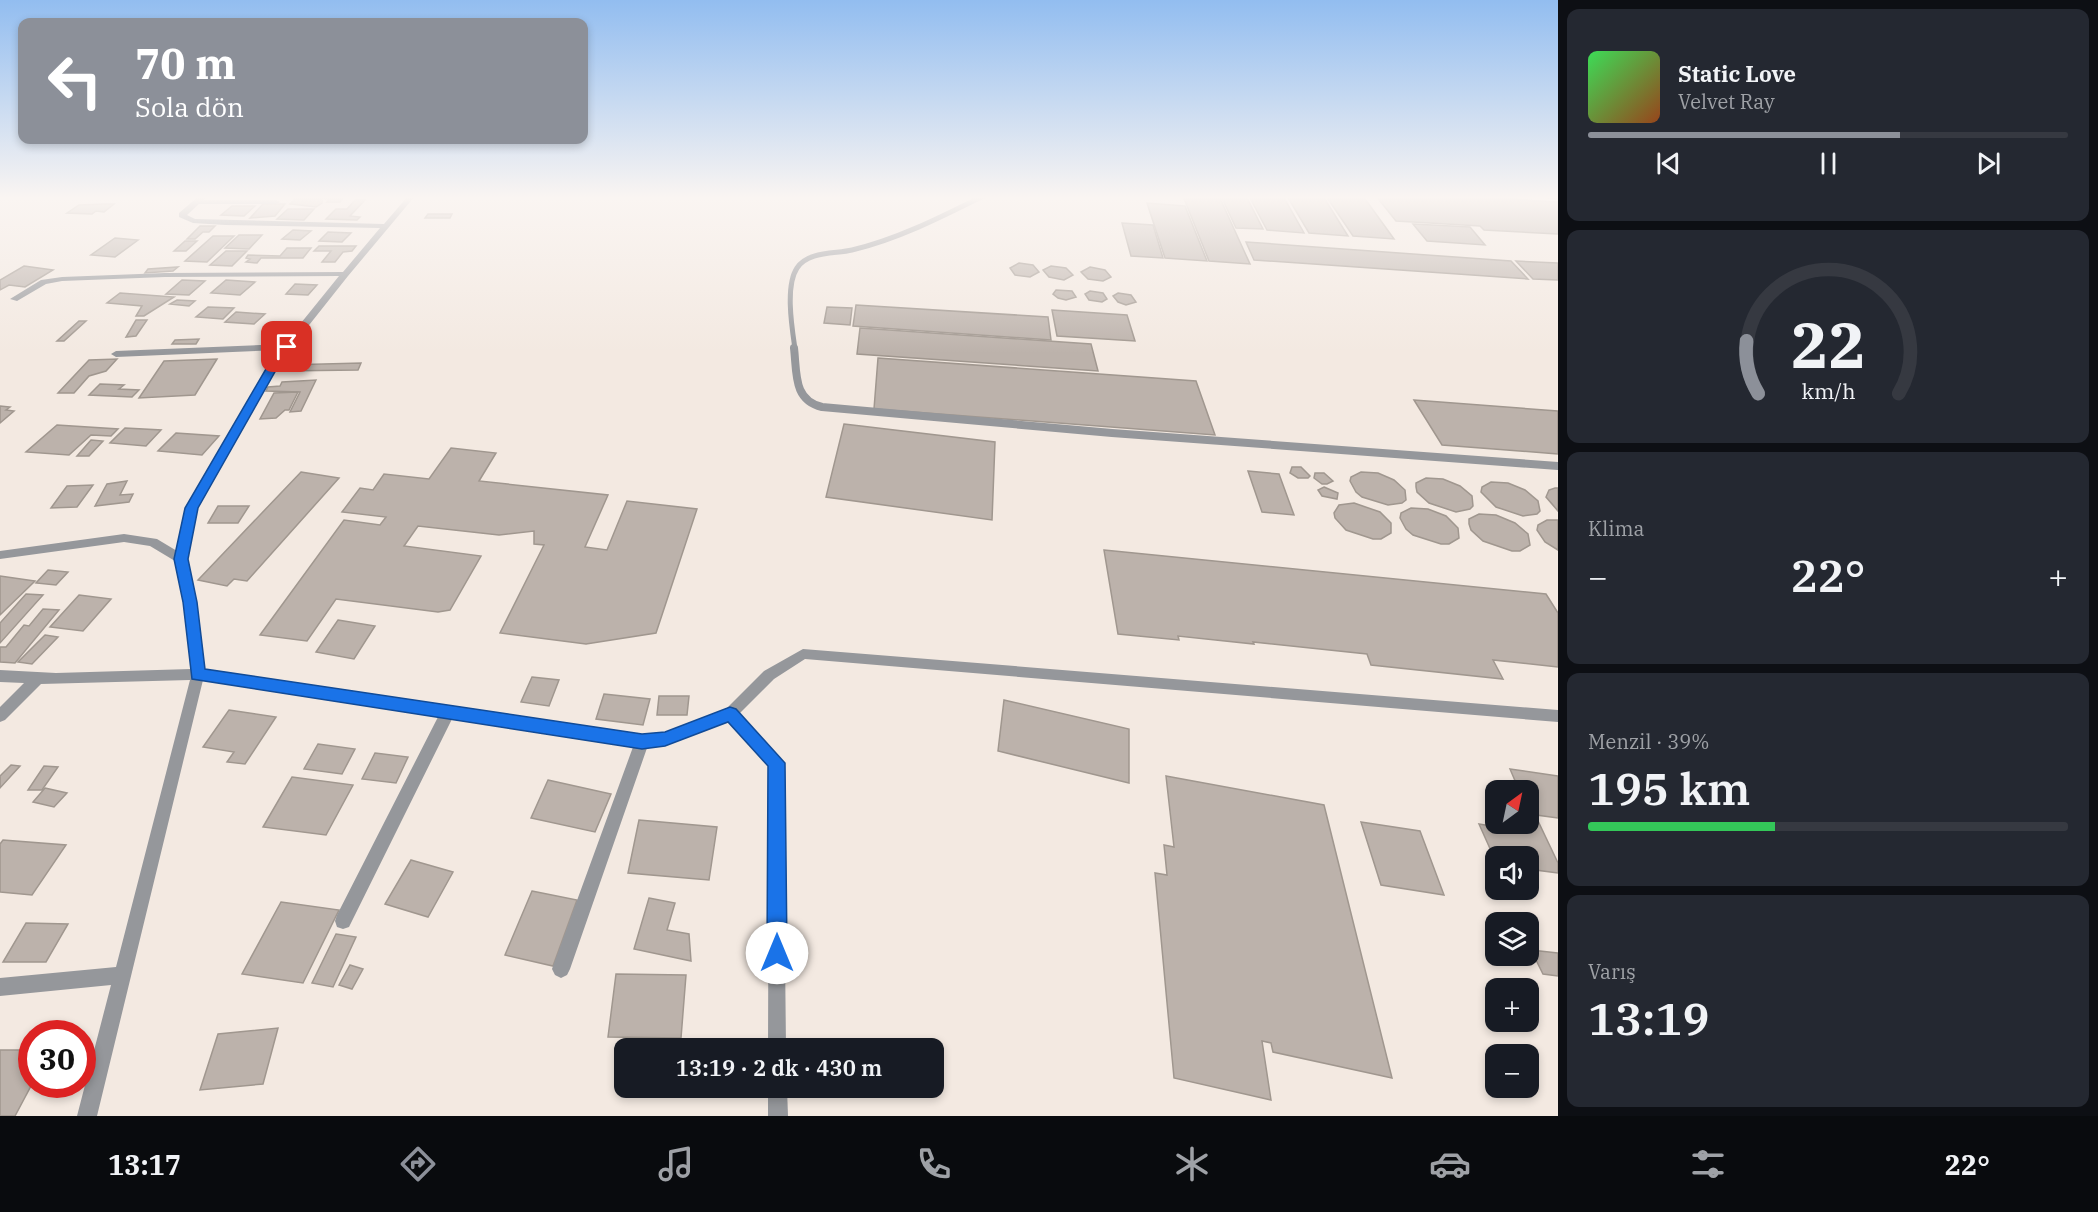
<!DOCTYPE html>
<html lang="tr">
<head>
<meta charset="utf-8">
<style>
  body { margin:0; font-family:"IBM Plex Serif",serif; background:#242831; color:#f1f3f6; height:100vh; display:flex; flex-direction:column; font-size:22px; white-space:nowrap }
  * { box-sizing:border-box; margin:0 }
  p { font-size:20px; color:#9ea1a6 }
  .icon { flex:none; width:33px; height:33px; fill:none; stroke:currentColor; stroke-width:2; stroke-linecap:round; stroke-linejoin:round }
  .map { position:relative; flex:1; overflow:hidden }
  .sheet { display:flex; flex-direction:column; gap:9px; padding:9px; background:#0d0f14; width:540px }
  .sheet>* { flex:none }
  .guide { position:absolute; left:18px; top:18px; width:570px; height:126px; border-radius:12px; box-shadow:0 3px 9px #0003; background:#8c9099; color:#fff; overflow:hidden }
  .needle { width:39px; rotate:33deg }
  .tools { position:absolute; left:1485px; top:780px; display:grid; gap:12px }
  .tools a { display:grid; place-items:center; width:54px; height:54px; border-radius:12px; background:#171b24; box-shadow:0 3px 9px #0003; font-size:30px }
  .speed { position:absolute; left:18px; top:1020px; display:flex; gap:12px; font-size:30px; font-weight:700; text-align:center }
  .speed>* { display:grid; place-content:center; width:78px; height:78px; border-radius:50%; background:#171b24; box-shadow:0 3px 9px #0003; line-height:1 }
  .speed .limit { border:9px solid #d22; background:#fff; color:#111 }
  .pin { position:absolute; display:grid; place-items:center; width:51px; height:51px; color:#fff; margin:-26px; border-radius:12px; box-shadow:0 3px 9px #0006 }
  .me { position:absolute; width:66px; margin:-33px; rotate:0deg; stroke-linejoin:round; filter:drop-shadow(0 0 4px #0008) }
  .turn { display:flex; align-items:center; gap:21px; height:126px; padding:0 18px; font-size:27px }
  .turn .icon { width:78px; height:78px; stroke-width:2.5 }
  .turn b { display:block; font-size:42px; line-height:51px }
  .big { font-size:45px; font-weight:600; line-height:1.1 }
  .sheet .widget { flex:1; display:flex; flex-direction:column; justify-content:center; gap:9px; min-width:0; padding:0 21px; border-radius:12px; background:#242831 }
  .sheet .dial { align-items:center; gap:0 }
  .dial svg { height:156px; overflow:visible; fill:none; stroke:#363941; stroke-width:7; stroke-linecap:round; text-anchor:middle }
  .dial text { fill:#f1f3f6; stroke:none }
  .song { display:flex; align-items:center; gap:18px }
  .cover { width:72px; height:72px; border-radius:9px; background:linear-gradient(135deg,hsl(130 70% 55%),hsl(20 70% 35%)) }
  .played { height:6px; border-radius:3px; background:linear-gradient(90deg,#8c9099 65%,#363941 65%) }
  .keys { display:flex; justify-content:space-around; direction:ltr }
  .heat { display:flex; justify-content:space-between; align-items:center; font-size:33px; direction:ltr }
  .charge { height:9px; border-radius:4px; background:linear-gradient(90deg,#34c759 39%,#363941 0) }
  .trip { position:absolute; left:614px; top:1038px; width:330px; height:60px; border-radius:12px; background:#171b24; box-shadow:0 3px 9px #0003; font-weight:600; line-height:60px; text-align:center }
  .tabs { display:flex; height:96px; justify-content:space-around; align-items:center; background:#090b0e; color:#9ea1a6 }
  .tabs .icon { width:42px; height:42px }
  .tabs .current { color:#8c9099 }
  .tabs b { font-size:27px; color:#f1f3f6 }
  main { display:flex; flex:1; min-height:0 }
  .map>svg:first-child { display:block }
  .building { fill:#bcb2ab; stroke:#a0978f; stroke-width:1.5 }
  .lines { fill:none; stroke-linecap:round; stroke-linejoin:round }
  .service-far1 { stroke:#95979b; stroke-width:5 }
  .service { stroke:#95979b; stroke-width:8 }
  .minor { fill:#95979b; fill-rule:evenodd }
  .route { fill:#1a73e8; stroke:#114b97; stroke-width:1.5 }
</style>
</head>
<body>
<main>
<div class="map">
<svg width="1558" height="1116" viewBox="0 0 1558 1116">
  <rect width="100%" height="100%" fill="#f3e9e1"/>
  <g class="building">
    <polygon points="321,196 345,196 340,202 327,202 330,199 320,198"/>
    <polygon points="1183,196 1219,196 1250,264 1209,261"/>
    <polygon points="1221,196 1246,196 1263,229 1236,228"/>
    <polygon points="1249,196 1283,196 1304,233 1267,230"/>
    <polygon points="1287,196 1323,196 1348,236 1309,233"/>
    <polygon points="1326,196 1363,196 1394,239 1353,236"/>
    <polygon points="1376,196 1459,196 1558,202 1558,234 1484,230 1480,226 1396,221"/>
    <polygon points="296,198 314,198 322,200 322,203 316,207 290,204"/>
    <polygon points="355,200 365,200 350,216 360,217 357,220 326,219 336,209 347,209"/>
    <polygon points="1147,203 1185,206 1207,261 1165,258"/>
    <polygon points="103,204 114,204 104,212 96,211 92,214 67,213 79,205"/>
    <polygon points="263,204 285,204 275,216 250,218"/>
    <polygon points="232,206 255,206 244,216 221,215"/>
    <polygon points="288,209 314,209 304,220 277,219"/>
    <polygon points="428,214 452,214 450,218 425,218"/>
    <polygon points="1122,223 1153,225 1163,258 1131,256"/>
    <polygon points="1413,224 1470,227 1485,245 1427,241"/>
    <polygon points="200,226 215,226 209,232 203,232 195,239 187,239"/>
    <polygon points="293,230 311,231 300,240 282,239"/>
    <polygon points="328,232 351,233 342,242 319,241"/>
    <polygon points="239,235 262,235 249,249 225,248"/>
    <polygon points="213,236 234,236 207,262 185,261"/>
    <polygon points="115,238 138,240 115,257 91,255"/>
    <polygon points="185,241 197,241 186,251 174,251"/>
    <polygon points="1246,242 1511,261 1528,279 1254,260"/>
    <polygon points="319,246 356,246 352,251 343,252 335,262 322,262 331,251 314,251"/>
    <polygon points="287,248 311,248 303,258 261,258 257,263 246,262 250,259 246,258 248,255 280,256"/>
    <polygon points="226,251 247,251 232,266 210,265"/>
    <polygon points="1516,261 1558,263 1558,280 1533,279"/>
    <polygon points="1019,263 1033,265 1039,272 1030,277 1015,275 1010,268"/>
    <polygon points="24,266 53,270 25,287 9,285 0,290 0,280"/>
    <polygon points="1051,266 1066,268 1073,275 1064,280 1049,277 1043,270"/>
    <polygon points="178,267 173,271 145,273 148,269"/>
    <polygon points="1090,267 1105,270 1111,277 1103,281 1088,279 1081,272"/>
    <polygon points="182,280 205,281 189,295 166,294"/>
    <polygon points="226,280 255,282 240,295 211,293"/>
    <polygon points="295,284 317,285 308,295 286,294"/>
    <polygon points="1056,290 1072,291 1076,297 1066,300 1058,298 1053,294"/>
    <polygon points="1090,291 1103,293 1107,299 1102,302 1089,300 1085,294"/>
    <polygon points="120,293 174,297 144,316 136,316 142,306 107,303"/>
    <polygon points="1118,293 1131,295 1136,302 1126,305 1118,302 1113,296"/>
    <polygon points="177,300 195,301 189,306 170,304"/>
    <polygon points="856,305 1048,317 1051,340 853,326"/>
    <polygon points="208,307 234,308 223,319 196,317"/>
    <polygon points="827,307 852,308 850,325 824,323"/>
    <polygon points="1052,310 1127,315 1135,341 1057,336"/>
    <polygon points="236,312 265,314 254,324 225,322"/>
    <polygon points="136,320 147,320 136,336 126,337"/>
    <polygon points="79,321 86,321 64,341 57,341"/>
    <polygon points="860,328 1091,344 1098,371 857,354"/>
    <polygon points="199,339 196,344 172,344 175,340"/>
    <polygon points="878,358 1196,381 1215,435 874,409"/>
    <polygon points="117,359 106,371 89,376 74,393 58,393 89,360"/>
    <polygon points="217,359 195,395 139,398 164,361"/>
    <polygon points="361,363 358,370 281,371 285,365"/>
    <polygon points="316,380 301,411 290,412 300,392 266,391 268,387 280,386 282,382"/>
    <polygon points="100,384 124,385 119,389 139,390 132,397 89,395"/>
    <polygon points="298,392 289,410 285,410 276,418 260,419 274,393"/>
    <polygon points="1414,400 1558,411 1558,454 1442,445"/>
    <polygon points="0,406 10,407 6,410 14,411 0,423"/>
    <polygon points="844,424 995,442 992,520 826,497"/>
    <polygon points="57,425 118,429 111,436 91,435 69,455 26,452"/>
    <polygon points="125,428 161,430 146,446 110,443"/>
    <polygon points="176,433 219,436 202,455 158,451"/>
    <polygon points="91,440 103,441 89,456 77,456"/>
    <polygon points="451,448 496,453 479,481 608,495 585,547 607,550 627,501 697,509 656,633 586,644 500,633 544,545 534,544 534,531 499,535 418,526 404,546 481,556 450,610 438,612 336,599 307,641 260,635 344,520 380,525 386,517 342,512 360,488 373,490 384,474 429,479"/>
    <polygon points="1292,467 1301,467 1310,476 1308,478 1298,478 1290,473"/>
    <polygon points="1248,471 1279,474 1294,515 1262,512"/>
    <polygon points="301,472 339,478 247,581 234,579 227,586 198,580"/>
    <polygon points="1361,472 1378,473 1394,480 1405,490 1406,500 1402,503 1388,505 1362,497 1356,492 1350,481 1351,477"/>
    <polygon points="1315,473 1324,473 1333,481 1327,484 1322,484 1314,478"/>
    <polygon points="1426,478 1443,479 1460,486 1472,496 1473,506 1470,509 1456,512 1429,503 1417,492 1416,487 1416,483"/>
    <polygon points="127,481 120,495 133,494 129,502 95,506 107,484"/>
    <polygon points="1491,482 1508,483 1525,490 1538,501 1540,511 1537,514 1523,516 1496,507 1481,492 1482,487"/>
    <polygon points="93,485 77,507 51,508 67,486"/>
    <polygon points="1324,487 1338,493 1337,499 1322,496 1318,490"/>
    <polygon points="1555,488 1558,488 1558,511 1546,497 1549,490"/>
    <polygon points="1354,503 1380,512 1391,523 1391,533 1381,539 1373,539 1346,530 1335,518 1334,513 1339,505"/>
    <polygon points="218,506 249,506 238,523 208,523"/>
    <polygon points="1411,508 1428,509 1446,516 1458,528 1459,538 1449,544 1441,544 1413,535 1406,529 1400,518 1401,513"/>
    <polygon points="1479,514 1496,515 1515,523 1528,534 1530,545 1520,551 1512,551 1483,541 1471,530 1469,524 1469,519"/>
    <polygon points="1547,520 1558,520 1558,550 1545,542 1537,530 1538,525"/>
    <polygon points="1104,550 1546,594 1558,613 1558,667 1493,660 1503,679 1371,665 1367,654 1253,642 1254,644 1178,636 1179,640 1118,634"/>
    <polygon points="48,570 68,572 56,585 36,583"/>
    <polygon points="0,576 35,581 0,615"/>
    <polygon points="26,594 43,595 0,643 0,623"/>
    <polygon points="79,595 111,599 83,631 50,627"/>
    <polygon points="43,609 59,610 15,663 0,662 0,647 6,647 24,625 29,626"/>
    <polygon points="338,620 375,626 354,659 316,652"/>
    <polygon points="45,635 58,637 32,664 18,662"/>
    <polygon points="532,677 559,680 549,706 521,702"/>
    <polygon points="604,694 650,699 643,725 596,719"/>
    <polygon points="659,696 689,696 687,715 657,715"/>
    <polygon points="1004,700 1129,729 1129,783 998,751"/>
    <polygon points="229,710 276,717 245,764 227,762 234,752 203,747"/>
    <polygon points="318,744 355,749 342,774 304,769"/>
    <polygon points="375,753 408,757 396,783 362,779"/>
    <polygon points="11,765 20,766 0,788 0,776"/>
    <polygon points="44,766 58,767 42,790 28,790"/>
    <polygon points="1510,769 1558,776 1558,818 1529,814 1528,790 1519,790"/>
    <polygon points="1166,776 1324,805 1392,1078 1273,1052 1271,1043 1262,1041 1271,1100 1174,1078 1155,873 1167,875 1164,845 1174,847"/>
    <polygon points="292,777 353,785 326,835 263,827"/>
    <polygon points="548,780 611,794 595,832 531,818"/>
    <polygon points="45,788 67,793 54,807 33,802"/>
    <polygon points="639,820 717,827 709,880 628,873"/>
    <polygon points="1528,820 1538,821 1558,863 1558,873 1528,869 1528,856 1496,856 1496,862 1479,824 1509,829 1507,824 1528,824"/>
    <polygon points="1361,822 1420,831 1444,895 1381,885"/>
    <polygon points="3,840 66,845 32,895 0,892 0,844"/>
    <polygon points="411,860 453,872 428,917 385,904"/>
    <polygon points="532,891 577,900 553,966 505,955"/>
    <polygon points="649,898 675,903 667,930 689,934 691,961 634,949"/>
    <polygon points="281,902 339,910 303,983 242,974"/>
    <polygon points="26,923 68,924 46,962 3,962"/>
    <polygon points="336,934 356,937 333,987 312,983"/>
    <polygon points="1531,950 1558,953 1558,976 1543,974"/>
    <polygon points="350,965 363,969 352,989 339,985"/>
    <polygon points="616,974 686,975 681,1038 608,1037"/>
    <polygon points="278,1028 263,1084 200,1090 218,1034"/>
    <polygon points="0,1050 32,1050 32,1084 15,1116 0,1116"/>
  </g>
  <g class="lines">
    <g class="service-far1">
      <polyline points="1548,196 1558,197"/>
      <path d="M 795,349 C 792,328 785,286 797,268 C 808,251 835,254 852,250 C 898,239 941,217 983,196"/>
    </g>
    <path class="service" d="M 794,348 C 797,373 793,400 822,407 L 1112,433 L 1558,466"/>
    <g class="minor">
      <polygon points="199,196 207,196 204,200 276,200 280,202 276,204 199,204 187,215 195,219 384,224 408,196 415,196 348,276 279,363 198,508 187,559 196,602 204,669 642,736 665,733 725,710 764,671 803,649 1558,710 1558,722 805,659 774,679 739,714 783,763 786,1048 768,1048 769,765 728,721 665,745 647,748 570,969 567,975 561,978 555,975 552,969 633,747 452,719 349,927 343,929 337,927 335,921 337,915 438,717 203,680 97,1116 77,1116 111,985 0,996 0,978 116,967 190,680 41,684 5,720 0,722 0,707 24,683 0,682 0,670 56,673 191,669 184,602 175,561 150,546 124,542 0,559 0,551 124,534 157,539 177,551 186,508 270,362 280,350 116,357 111,354 116,351 284,344 339,276 165,277 62,281 46,284 17,301 10,299 41,280 62,277 165,273 343,272 380,228 225,225 193,223 179,217 179,213"/>
      <polygon points="768,1088 787,1088 788,1116 768,1116"/>
    </g>
  </g>
  <linearGradient id="sky" x2="0" y2="1"><stop stop-color="#92bdf0"/><stop offset="0.56" stop-color="#faf5f2"/><stop offset="1" stop-color="#faf5f2" stop-opacity="0"/></linearGradient>
  <rect width="1558" height="353" fill="url(#sky)"/>
  <polygon class="route" points="287,344 292,347 280,363 198,508 188,559 197,602 205,669 642,734 665,732 730,707 736,709 785,763 787,953 784,960 777,963 770,960 767,953 768,766 728,722 665,746 642,749 192,679 183,602 174,559 185,508 270,362 283,345"/>
</svg>
<div class="tools">
<a><svg class="needle" viewBox="-14 -14 28 28"><path d="M0-13l5 13h-10z" fill="#e53935"/><path d="M0 13l5-13h-10z" fill="#9ea1a6"/></svg></a>
<a><svg class="icon" aria-label="sound" viewBox="0 0 24 24"><path d="M4 9h4l5-4v14l-5-4H4zM17 9q2 3 0 6"/></svg></a>
<a><svg class="icon" aria-label="layers" viewBox="0 0 24 24"><path d="M12 4l9 5-9 5-9-5zM3 14l9 5 9-5"/></svg></a>
<a>+</a>
<a>−</a>
</div>
<div class="speed"><div class="limit">30</div></div>
<div class="pin" style="left:287px;top:347px;background:#d93025"><svg class="icon" aria-label="arrive" viewBox="0 0 24 24"><path d="M6 21V4h12l-3 4 3 4H6"/></svg></div>
<svg class="me" style="left:777px;top:953px" viewBox="-20 -20 40 40"><circle r="19" fill="#fff"/><path d="M0-13L10 11 0 6-10 11z" fill="#1a73e8"/></svg>
<div class="trip">13:19 · 2 dk · 430 m</div>
<div class="guide">
<div class="turn"><svg class="icon" aria-label="left" viewBox="0 0 24 24"><path d="M17 20v-9H6M10 6l-5 5 5 5"/></svg><div><b>70 m</b>Sola dön</div></div>
</div>
</div>
<section class="sheet">
<div class="widget">
<div class="song"><i class="cover"></i><div><b>Static Love</b><p>Velvet Ray</p></div></div>
<div class="played"></div>
<div class="keys"><svg class="icon" aria-label="previous" viewBox="0 0 24 24"><path d="M18 5L8 12l10 7zM5 5v14"/></svg><svg class="icon" aria-label="pause" viewBox="0 0 24 24"><path d="M8 5v14M16 5v14"/></svg><svg class="icon" aria-label="next" viewBox="0 0 24 24"><path d="M6 5l10 7-10 7zM19 5v14"/></svg></div>
</div>
<div class="widget dial"><svg viewBox="0 0 100 80">
<path d="M14 69A42 42 0 1 1 86 69"/>
<path d="M14 69A42 42 0 0 1 8 42" stroke="#8c9099"/>
<text x="50" y="56" font-size="32" font-weight="700">22</text>
<text x="50" y="72" font-size="11">km/h</text>
</svg></div>
<div class="widget"><p>Klima</p>
<div class="heat"><a>−</a><b class="big">22°</b><a>+</a></div>
</div>
<div class="widget"><p>Menzil · 39%</p><b class="big">195 km</b><div class="charge"></div></div>
<div class="widget"><p>Varış</p><b class="big">13:19</b></div>
</section>
</main>
<nav class="tabs">
<b>13:17</b>
<svg class="icon current" aria-label="directions" viewBox="0 0 24 24"><path d="M12 3l9 9-9 9-9-9zM9 14v-3h6M13 9l2 2-2 2"/></svg>
<svg class="icon" aria-label="music" viewBox="0 0 24 24"><path d="M9 18V5l10-2v13"/><circle cx="6" cy="18" r="3"/><circle cx="16" cy="16" r="3"/></svg>
<svg class="icon" aria-label="phone" viewBox="0 0 24 24"><path d="M5 4h4l2 5-3 2q2 4 5 5l2-3 5 2v4C11 20 4 13 5 4z"/></svg>
<svg class="icon" aria-label="climate" viewBox="0 0 24 24"><path d="M12 3v18M4 7l16 10M4 17L20 7"/></svg>
<svg class="icon" aria-label="car" viewBox="0 0 24 24"><path d="M5 17H2v-5l4-1 3-4h7l3 4 3 1v5h-3M9 17h6M6 11h13"/><circle cx="7" cy="17" r="2"/><circle cx="17" cy="17" r="2"/></svg>
<svg class="icon" aria-label="filters" viewBox="0 0 24 24"><path d="M4 7h16M4 17h16"/><circle cx="9" cy="7" r="2"/><circle cx="15" cy="17" r="2"/></svg>
<b>22°</b>
</nav>
</body>
</html>
